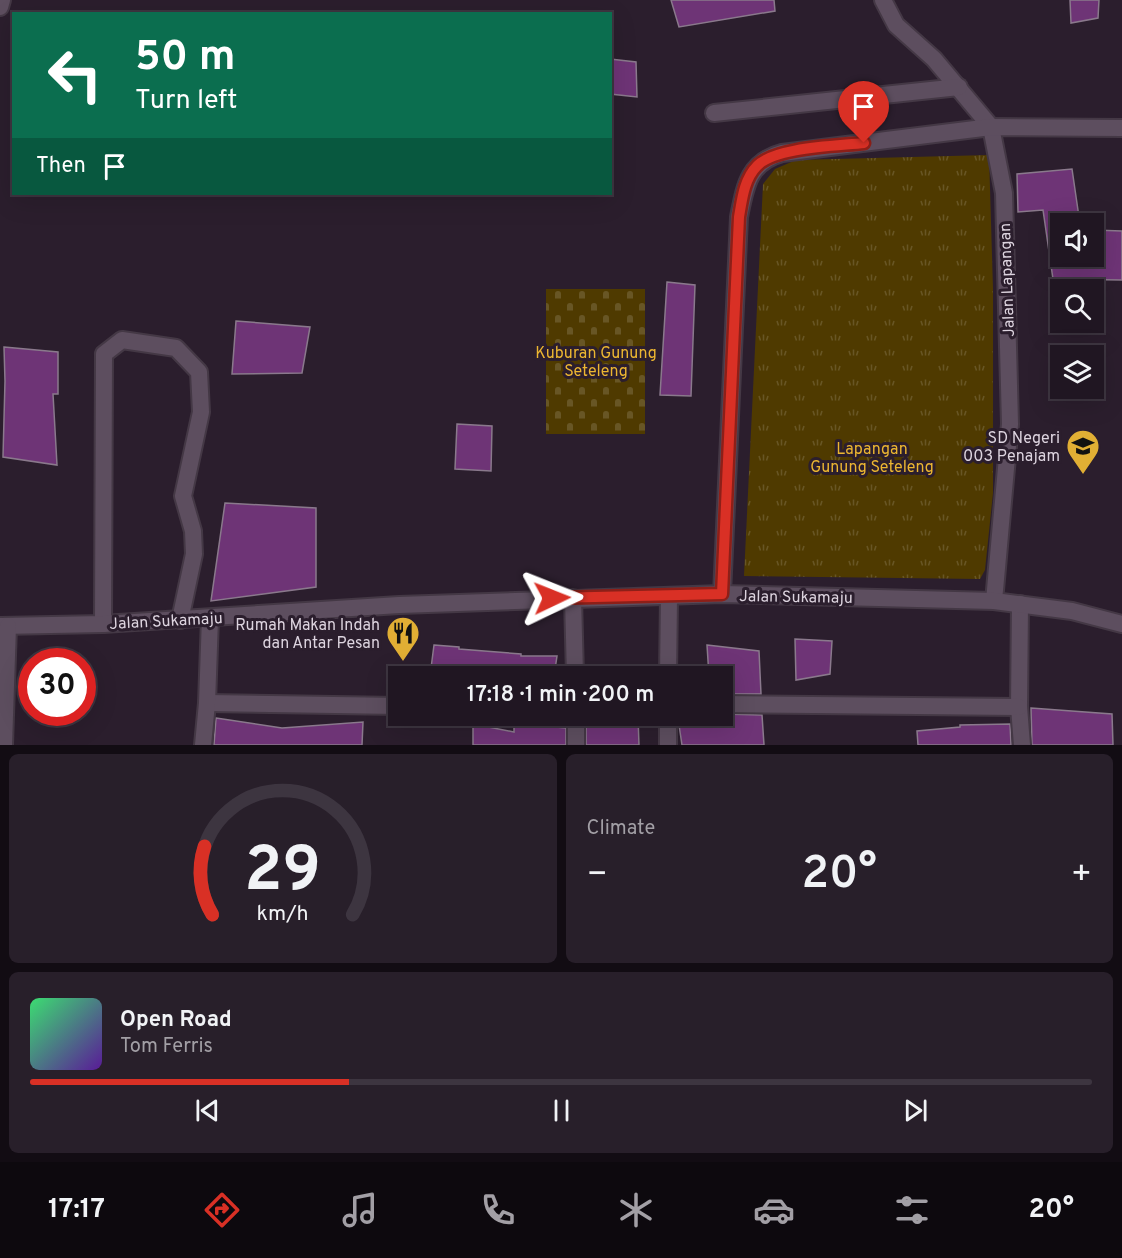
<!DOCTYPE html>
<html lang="en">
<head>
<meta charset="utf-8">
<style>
  body { margin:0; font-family:Overpass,sans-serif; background:#281f2a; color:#f1f3f6; height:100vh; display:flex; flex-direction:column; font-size:22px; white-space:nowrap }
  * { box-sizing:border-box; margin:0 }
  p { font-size:20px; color:#a29fa5 }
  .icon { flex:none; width:33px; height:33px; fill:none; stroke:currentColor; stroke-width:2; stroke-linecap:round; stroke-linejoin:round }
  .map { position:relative; height:745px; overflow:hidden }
  .drawer { display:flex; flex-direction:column; gap:9px; padding:9px; background:#120c13; flex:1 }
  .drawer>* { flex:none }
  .hud { position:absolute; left:12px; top:12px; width:600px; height:183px; border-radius:0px; box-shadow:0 6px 24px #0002,0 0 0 2px #3d3540; background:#0b6e4f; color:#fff; overflow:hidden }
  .tools { position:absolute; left:1050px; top:213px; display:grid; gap:12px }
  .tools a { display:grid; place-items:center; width:54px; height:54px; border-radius:0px; background:#201622; box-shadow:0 6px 24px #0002,0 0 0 2px #3d3540; font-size:30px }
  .speed { position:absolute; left:18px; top:648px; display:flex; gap:12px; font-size:30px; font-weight:700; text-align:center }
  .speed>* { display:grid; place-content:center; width:78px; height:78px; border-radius:50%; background:#201622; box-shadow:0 6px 24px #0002,0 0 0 2px #3d3540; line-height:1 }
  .speed .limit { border:9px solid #d22; background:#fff; color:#111 }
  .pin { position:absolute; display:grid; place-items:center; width:51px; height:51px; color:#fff; margin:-62px -26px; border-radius:50% 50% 50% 0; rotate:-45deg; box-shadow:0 0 6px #0007 }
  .pin .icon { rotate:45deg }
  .me { position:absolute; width:66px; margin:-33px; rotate:88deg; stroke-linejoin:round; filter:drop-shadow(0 0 4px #0008) }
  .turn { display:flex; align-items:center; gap:21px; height:126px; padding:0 24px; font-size:27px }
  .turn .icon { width:78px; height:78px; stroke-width:2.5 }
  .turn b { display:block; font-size:42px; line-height:51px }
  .then { display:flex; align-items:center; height:57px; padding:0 24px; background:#0003; gap:12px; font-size:22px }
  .big { font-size:45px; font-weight:600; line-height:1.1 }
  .drawer .widget { flex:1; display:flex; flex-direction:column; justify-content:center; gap:9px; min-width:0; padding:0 21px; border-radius:9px; background:#281f2a }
  .drawer .dial { align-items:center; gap:0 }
  .dial svg { height:156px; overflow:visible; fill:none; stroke:#3d3540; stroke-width:7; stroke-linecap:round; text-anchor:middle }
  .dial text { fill:#f1f3f6; stroke:none }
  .song { display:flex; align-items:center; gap:18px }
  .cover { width:72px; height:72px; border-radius:9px; background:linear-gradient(135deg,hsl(140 70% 55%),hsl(270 70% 35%)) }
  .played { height:6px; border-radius:3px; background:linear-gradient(90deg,#d93025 30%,#3d3540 30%) }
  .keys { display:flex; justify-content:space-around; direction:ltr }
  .heat { display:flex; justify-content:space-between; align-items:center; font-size:33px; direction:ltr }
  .drawer .tiles { flex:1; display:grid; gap:9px; grid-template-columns:1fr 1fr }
  .widget:last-child { grid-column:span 2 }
  .trip { position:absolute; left:388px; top:666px; width:345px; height:60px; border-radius:0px; background:#201622; box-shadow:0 6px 24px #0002,0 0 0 2px #3d3540; font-weight:600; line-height:60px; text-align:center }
  .dock { display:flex; height:96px; justify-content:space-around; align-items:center; background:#0d090e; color:#a29fa5 }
  .dock .icon { width:42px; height:42px }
  .dock .active { color:#d93025 }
  .dock b { font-size:27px; color:#f1f3f6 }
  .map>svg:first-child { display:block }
  .cemetery { fill:url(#cemetery-stones) }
  .park { fill:url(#park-tufts) }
  .building { fill:#6e3476; stroke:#8a798c; stroke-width:1.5 }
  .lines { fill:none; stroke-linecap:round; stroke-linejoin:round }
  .minor-casing { stroke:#443845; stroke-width:20 }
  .minor { stroke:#5d4e5f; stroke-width:16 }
  .route-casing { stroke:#8d1f18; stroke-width:15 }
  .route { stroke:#d93025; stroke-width:10 }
  .labels { text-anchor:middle; stroke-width:6; stroke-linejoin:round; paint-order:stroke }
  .street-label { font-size:16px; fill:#ddd4df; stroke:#2b1e2d }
  .park-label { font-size:16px; fill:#ecb631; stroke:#2b1e2d }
  .poi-label { font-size:16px; fill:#ddd4df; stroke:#2b1e2d; text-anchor:end }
</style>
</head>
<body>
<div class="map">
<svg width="1122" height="745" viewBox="0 0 1122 745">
  <defs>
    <pattern id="cemetery-stones" width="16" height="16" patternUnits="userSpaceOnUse" patternTransform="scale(1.5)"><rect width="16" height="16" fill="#4f3a00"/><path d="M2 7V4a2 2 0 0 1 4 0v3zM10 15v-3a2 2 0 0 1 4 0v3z" fill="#685625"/></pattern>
    <pattern id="park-tufts" width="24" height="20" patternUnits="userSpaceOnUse" patternTransform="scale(1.5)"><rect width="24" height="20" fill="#4f3a00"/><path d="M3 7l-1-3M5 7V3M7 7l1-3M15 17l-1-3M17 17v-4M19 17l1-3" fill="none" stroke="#685625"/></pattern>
  </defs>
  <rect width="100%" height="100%" fill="#2b1e2d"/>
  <rect class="cemetery" x="546" y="289" width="99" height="145"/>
  <polygon class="park" points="989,155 993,289 993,493 985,570 980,579 744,576 763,184 775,169 796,160"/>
  <g class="building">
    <polygon points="671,0 774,0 775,11 679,27"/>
    <polygon points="1070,0 1099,0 1098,18 1071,23"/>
    <polygon points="610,59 636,62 637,97 610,94"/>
    <polygon points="1072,169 1080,224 1060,224 1060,256 1094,256 1094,230 1122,231 1122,280 1053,279 1043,210 1018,212 1017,174"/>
    <polygon points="667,282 695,285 691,396 660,395"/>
    <polygon points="236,321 310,327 302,373 232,374"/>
    <polygon points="4,347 58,352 58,394 53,394 57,465 3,457 5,381"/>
    <polygon points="457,424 492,426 491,471 455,469"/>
    <polygon points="225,503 316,508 316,587 211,601"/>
    <polygon points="795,639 832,641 830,674 796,680"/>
    <polygon points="434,645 459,647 459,649 521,654 521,656 557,656 554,676 430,676"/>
    <polygon points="707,645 759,651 761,694 723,694 723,676 709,676"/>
    <polygon points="1031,708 1112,714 1113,745 1032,745"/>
    <polygon points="723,714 762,715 764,745 682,745 679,725 723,722"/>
    <polygon points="586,716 638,716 639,745 586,745"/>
    <polygon points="216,718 282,728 363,722 362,745 214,745"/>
    <polygon points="514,723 566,728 566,745 473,745 473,724 514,732"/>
    <polygon points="1010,724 1011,745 918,745 917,731 960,727 960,725"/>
  </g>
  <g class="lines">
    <defs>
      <g id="minor">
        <polyline points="883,0 896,25 934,59 991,127 1004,193 1010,424 994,601"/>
        <polyline points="0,7 2,0"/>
        <polyline points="714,113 959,87"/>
        <path d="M 722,594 L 739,217 C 745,187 748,162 782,153 L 991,127 L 1122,128"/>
        <polyline points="573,598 575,676"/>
        <polyline points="1020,604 1019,707 1022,745"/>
        <polyline points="103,624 104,354 122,340 176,348 199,372 201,412 183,496 193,531 194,554 180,620"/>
        <polyline points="0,626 103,624 399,605 722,594 994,601 1072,611 1122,624"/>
        <polyline points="668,676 669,597"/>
        <polyline points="207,703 399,706"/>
        <polyline points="723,704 1019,707"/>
        <polyline points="576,716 576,745"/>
        <polyline points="4,745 8,626"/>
        <polyline points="203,745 207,703 210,618"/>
        <polyline points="668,745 668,716"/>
      </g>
    </defs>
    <use href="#minor" class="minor-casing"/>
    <use href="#minor" class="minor"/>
  </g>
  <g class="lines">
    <defs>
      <path id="route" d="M 552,598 L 722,594 L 739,217 C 742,200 744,179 757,166 C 775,147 838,146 864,143"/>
    </defs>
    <use href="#route" class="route-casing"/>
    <use href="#route" class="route"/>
  </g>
  <defs>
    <symbol id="school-pin" viewBox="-11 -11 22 30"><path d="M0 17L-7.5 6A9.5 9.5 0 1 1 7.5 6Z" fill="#e1af34" stroke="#2b1e2d"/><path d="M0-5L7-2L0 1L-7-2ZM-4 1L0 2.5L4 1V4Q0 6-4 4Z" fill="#111"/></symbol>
    <symbol id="restaurant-pin" viewBox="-11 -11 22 30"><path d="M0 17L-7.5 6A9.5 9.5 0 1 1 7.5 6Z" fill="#e1af34" stroke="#2b1e2d"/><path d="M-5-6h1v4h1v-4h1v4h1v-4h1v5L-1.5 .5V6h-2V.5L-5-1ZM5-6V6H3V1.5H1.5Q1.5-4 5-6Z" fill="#111"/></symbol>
  </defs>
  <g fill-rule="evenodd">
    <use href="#school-pin" x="1064" y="427" width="38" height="52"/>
    <use href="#restaurant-pin" x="384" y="614" width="38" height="52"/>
  </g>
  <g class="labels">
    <g class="street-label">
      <text transform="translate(1006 280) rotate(-92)" y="6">Jalan Lapangan</text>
      <text transform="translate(796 596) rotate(1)" y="6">Jalan Sukamaju</text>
      <text transform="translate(166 620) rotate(-3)" y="6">Jalan Sukamaju</text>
    </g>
    <g class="park-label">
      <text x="596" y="358">Kuburan Gunung<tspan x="596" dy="18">Seteleng</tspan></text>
      <text x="872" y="454">Lapangan<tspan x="872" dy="18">Gunung Seteleng</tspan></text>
    </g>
    <g class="poi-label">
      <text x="1060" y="443">SD Negeri<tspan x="1060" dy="18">003 Penajam</tspan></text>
      <text x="380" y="630">Rumah Makan Indah<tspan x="380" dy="18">dan Antar Pesan</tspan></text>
    </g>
  </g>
</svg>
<div class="tools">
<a><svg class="icon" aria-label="sound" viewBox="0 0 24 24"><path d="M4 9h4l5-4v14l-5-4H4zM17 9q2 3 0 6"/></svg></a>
<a><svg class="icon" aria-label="search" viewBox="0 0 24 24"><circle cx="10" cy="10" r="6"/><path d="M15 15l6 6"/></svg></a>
<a><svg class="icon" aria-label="layers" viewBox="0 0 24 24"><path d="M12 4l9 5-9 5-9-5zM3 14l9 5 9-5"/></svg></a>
</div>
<div class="speed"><div class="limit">30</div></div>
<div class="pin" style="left:864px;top:143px;background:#d93025"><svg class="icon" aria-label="arrive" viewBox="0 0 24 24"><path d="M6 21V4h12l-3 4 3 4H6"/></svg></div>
<svg class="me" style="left:552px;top:598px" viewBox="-20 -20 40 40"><path d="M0-17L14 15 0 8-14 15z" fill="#d93025" stroke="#fff" stroke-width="4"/></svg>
<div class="trip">17:18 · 1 min · 200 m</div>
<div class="hud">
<div class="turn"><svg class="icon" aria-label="left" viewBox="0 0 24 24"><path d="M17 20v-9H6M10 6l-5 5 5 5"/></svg><div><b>50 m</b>Turn left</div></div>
<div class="then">Then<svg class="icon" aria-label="arrive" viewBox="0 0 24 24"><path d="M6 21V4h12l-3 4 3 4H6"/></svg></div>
</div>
</div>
<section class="drawer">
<div class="tiles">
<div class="widget dial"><svg viewBox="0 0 100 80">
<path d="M14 69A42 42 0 1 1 86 69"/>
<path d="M14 69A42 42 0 0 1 10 34" stroke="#d93025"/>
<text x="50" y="56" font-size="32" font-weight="700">29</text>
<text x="50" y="72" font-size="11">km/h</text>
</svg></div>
<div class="widget"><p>Climate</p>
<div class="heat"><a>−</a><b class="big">20°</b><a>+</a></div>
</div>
<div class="widget">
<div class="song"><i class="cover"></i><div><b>Open Road</b><p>Tom Ferris</p></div></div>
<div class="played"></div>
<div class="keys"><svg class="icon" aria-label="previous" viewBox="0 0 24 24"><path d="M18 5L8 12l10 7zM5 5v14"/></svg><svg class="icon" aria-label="pause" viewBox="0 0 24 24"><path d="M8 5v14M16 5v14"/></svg><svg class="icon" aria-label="next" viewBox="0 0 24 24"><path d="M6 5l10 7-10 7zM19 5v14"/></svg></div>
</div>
</div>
</section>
<nav class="dock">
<b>17:17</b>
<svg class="icon active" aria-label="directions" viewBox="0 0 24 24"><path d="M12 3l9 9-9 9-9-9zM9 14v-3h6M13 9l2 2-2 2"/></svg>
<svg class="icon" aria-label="music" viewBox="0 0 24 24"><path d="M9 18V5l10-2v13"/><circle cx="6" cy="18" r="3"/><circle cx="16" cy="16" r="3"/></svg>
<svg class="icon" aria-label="phone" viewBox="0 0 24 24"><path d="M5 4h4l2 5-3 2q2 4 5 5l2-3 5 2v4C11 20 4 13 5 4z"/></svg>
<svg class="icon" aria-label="climate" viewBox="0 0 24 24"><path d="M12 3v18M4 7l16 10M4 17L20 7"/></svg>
<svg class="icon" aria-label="car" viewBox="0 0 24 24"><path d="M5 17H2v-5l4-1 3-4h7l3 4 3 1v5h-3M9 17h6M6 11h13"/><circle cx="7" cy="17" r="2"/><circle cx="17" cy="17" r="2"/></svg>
<svg class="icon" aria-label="filters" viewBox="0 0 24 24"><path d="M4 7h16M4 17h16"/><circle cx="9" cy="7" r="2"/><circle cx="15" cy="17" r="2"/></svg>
<b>20°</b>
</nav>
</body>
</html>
